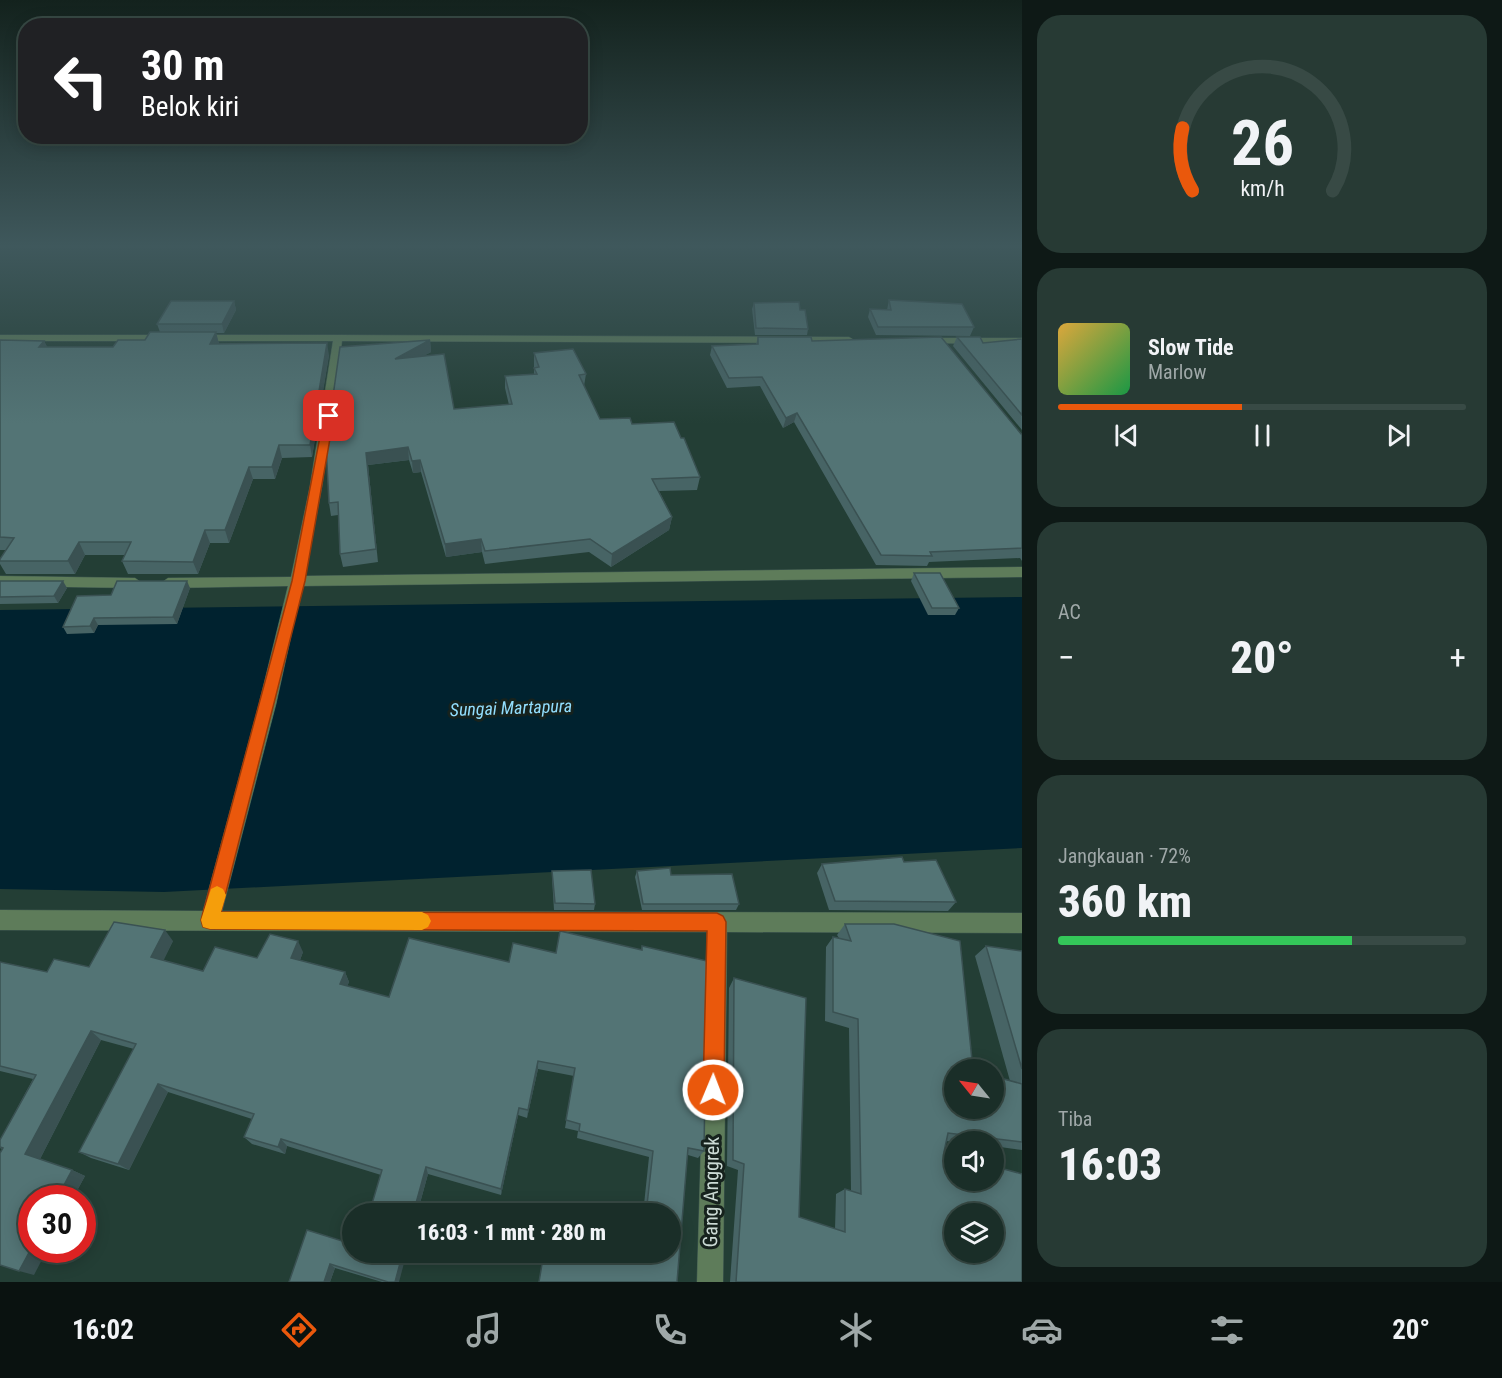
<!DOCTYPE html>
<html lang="id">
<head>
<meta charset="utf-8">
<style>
  body { margin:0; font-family:"Roboto Condensed",sans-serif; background:#273a34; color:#f1f3f6; height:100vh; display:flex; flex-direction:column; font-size:22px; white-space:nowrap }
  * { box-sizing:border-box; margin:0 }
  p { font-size:20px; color:#9fa8a8 }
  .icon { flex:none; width:33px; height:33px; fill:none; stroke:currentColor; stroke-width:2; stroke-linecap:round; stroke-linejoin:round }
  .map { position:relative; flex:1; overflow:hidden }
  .details { display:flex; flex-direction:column; gap:15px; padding:15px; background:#0e1916; width:480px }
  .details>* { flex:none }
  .banner { position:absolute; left:18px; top:18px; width:570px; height:126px; border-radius:24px; box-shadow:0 3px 15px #0003,0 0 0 2px #384a45; background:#202124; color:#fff; overflow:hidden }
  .needle { width:39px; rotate:300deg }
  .fabs { position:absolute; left:944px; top:1059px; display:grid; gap:12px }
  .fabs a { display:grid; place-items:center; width:60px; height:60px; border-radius:50%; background:#1a2e28; box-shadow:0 3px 15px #0003,0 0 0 2px #384a45; font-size:30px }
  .speed { position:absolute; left:18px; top:1185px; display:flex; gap:12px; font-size:30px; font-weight:700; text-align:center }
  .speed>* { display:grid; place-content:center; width:78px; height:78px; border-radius:50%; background:#1a2e28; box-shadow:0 3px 15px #0003,0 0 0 2px #384a45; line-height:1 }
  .speed .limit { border:9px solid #d22; background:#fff; color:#111 }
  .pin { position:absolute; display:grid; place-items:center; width:51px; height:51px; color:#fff; margin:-26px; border-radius:12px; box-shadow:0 3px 9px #0006 }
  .me { position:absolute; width:66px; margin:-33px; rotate:1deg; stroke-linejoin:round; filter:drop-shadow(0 0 4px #0008) }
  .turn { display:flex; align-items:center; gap:21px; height:126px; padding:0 24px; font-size:27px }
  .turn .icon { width:78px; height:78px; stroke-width:2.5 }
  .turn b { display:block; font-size:42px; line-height:51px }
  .big { font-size:45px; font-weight:800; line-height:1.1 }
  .details .card { flex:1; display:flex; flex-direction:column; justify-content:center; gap:9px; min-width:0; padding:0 21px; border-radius:24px; background:#273a34 }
  .details .dial { align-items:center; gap:0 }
  .dial svg { height:156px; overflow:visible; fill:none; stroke:#384a45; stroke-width:7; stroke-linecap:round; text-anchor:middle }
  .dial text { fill:#f1f3f6; stroke:none }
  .song { display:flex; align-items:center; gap:18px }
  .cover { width:72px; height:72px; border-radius:9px; background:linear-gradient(135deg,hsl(40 70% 55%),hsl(140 70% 35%)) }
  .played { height:6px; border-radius:3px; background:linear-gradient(90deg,#ea580c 45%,#384a45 45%) }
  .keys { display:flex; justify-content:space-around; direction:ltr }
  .heat { display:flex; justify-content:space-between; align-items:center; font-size:33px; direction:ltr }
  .charge { height:9px; border-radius:4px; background:linear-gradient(90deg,#34c759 72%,#384a45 0) }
  .trip { position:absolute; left:342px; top:1203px; width:339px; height:60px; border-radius:30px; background:#1a2e28; box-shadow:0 3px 15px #0003,0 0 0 2px #384a45; font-weight:800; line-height:60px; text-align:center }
  .tab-bar { display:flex; height:96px; justify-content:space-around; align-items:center; background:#0a1210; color:#9fa8a8 }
  .tab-bar .icon { width:42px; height:42px }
  .tab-bar .active { color:#ea580c }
  .tab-bar b { font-size:27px; color:#f1f3f6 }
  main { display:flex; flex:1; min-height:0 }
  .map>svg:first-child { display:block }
  .water { fill:#00222f }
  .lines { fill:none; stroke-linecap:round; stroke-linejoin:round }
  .minor-casing { stroke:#415a52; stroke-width:1 }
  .minor { fill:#5e7c5a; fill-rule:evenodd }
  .wall { fill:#476465 }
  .shaded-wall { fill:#3a5152 }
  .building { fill:#537475; stroke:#3a5152; stroke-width:1.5; fill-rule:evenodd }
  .route { fill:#ea580c; stroke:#983908; stroke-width:1.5 }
  .slow { fill:#f59e0b }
  .labels { text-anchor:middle; stroke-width:6; stroke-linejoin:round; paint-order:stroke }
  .water-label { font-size:18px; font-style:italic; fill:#92defd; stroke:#16221d }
  .near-street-label { font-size:20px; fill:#ccdbd5; stroke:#16221d }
</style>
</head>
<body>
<main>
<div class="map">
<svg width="1022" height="1282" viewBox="0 0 1022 1282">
  <rect width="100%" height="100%" fill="#233e35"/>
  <polygon class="water" points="1022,597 1022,848 164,892 0,889 0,610"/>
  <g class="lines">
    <defs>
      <g id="minor">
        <polygon points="0,335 165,335 170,338 165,341 0,341"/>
        <polygon points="338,335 849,337 854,340 849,343 342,341 322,486 305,576 1022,567 1022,577 302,586 276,704 222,911 1022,913 1022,933 727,932 723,1282 697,1282 707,932 0,930 0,910 203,911 259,704 288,586 168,588 161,583 168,578 291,577 310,486 333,341 198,341 193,338 198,335"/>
        <polygon points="921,338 1022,338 1022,344 924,343 921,342"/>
        <polygon points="0,576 135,578 142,583 135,588 0,586"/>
      </g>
    </defs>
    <use href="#minor" class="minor-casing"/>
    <use href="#minor" class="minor"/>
  </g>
  <g class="wall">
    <polygon points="889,300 974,327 970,336 876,335 868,317 870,309 887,310"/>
    <polygon points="234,301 236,310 224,333 216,333 219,344 329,355 312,457 282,458 275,479 253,479 229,543 210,543 198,574 128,574 122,561 125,555 85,555 75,574 6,574 0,564 0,559 6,550 0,550 0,340 44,341 47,347 113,347 145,340 160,332 157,324"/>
    <polygon points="754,303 800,310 808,329 807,335 755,335 752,309"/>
    <polygon points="758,337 812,341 1022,435 1022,561 1020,558 929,562 927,566 876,565 794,422 783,428 760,386 727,388 710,355 712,346 756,344"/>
    <polygon points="957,337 983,343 1022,339 1022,430 953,346"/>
    <polygon points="430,340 431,352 423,356 454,409 509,405 505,388 505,376 534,374 534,353 586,374 584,386 600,419 632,424 681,438 700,477 697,490 659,491 672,517 669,530 611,567 589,552 485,564 482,552 446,557 421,472 413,473 409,460 368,465 378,562 343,567 340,554 338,515 331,516 329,503"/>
    <polygon points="914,573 959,608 955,615 928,615 911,581"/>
    <polygon points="0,581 67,588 58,603 0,604"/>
    <polygon points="190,588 177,624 98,625 94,633 67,634 63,627"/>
    <polygon points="904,862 956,902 948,911 829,910 817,873 822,864"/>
    <polygon points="552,871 595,904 594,910 554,910 552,878"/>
    <polygon points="637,871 671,875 739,904 736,910 642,910 635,877"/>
    <polygon points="845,924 954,1070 1010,1081 975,956 986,946 1022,951 1022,1150 993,1146 993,1142 954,1142 946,1141 944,1152 1022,1282 730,1282 738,1170 727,1166 729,988 734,978 799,1217 835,1229 836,1194 845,1189 851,1191 849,1028 825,1021 826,947 833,937 839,938 837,935"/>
    <polygon points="173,941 163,960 203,971 257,958 303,952 300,960 345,972 349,982 347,986 389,997 509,962 556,953 641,950 642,946 704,1151 698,1158 688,1155 670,1252 670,1214 643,1214 649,1157 577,1138 578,1131 565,1128 574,1076 538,1069 527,1118 518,1115 501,1195 428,1174 417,1214 369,1214 381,1175 287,1146 285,1154 252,1144 244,1137 252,1119 168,1092 129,1170 91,1158 79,1152 134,1049 101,1040 40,1159 72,1170 85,1176 73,1198 32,1198 34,1275 2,1149 0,1148 0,1140 33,1079 0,1071 0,962 47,972 89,967"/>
    <polygon points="352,1244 399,1282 382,1282 335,1268 330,1282 289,1282"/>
  </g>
  <g class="shaded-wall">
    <polygon points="234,301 236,310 224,333 222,324"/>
    <polygon points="216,332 219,344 210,344"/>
    <polygon points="430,340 431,352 396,371 395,359"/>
    <polygon points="44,341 50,352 39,347"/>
    <polygon points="327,343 329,355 312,457 310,445"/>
    <polygon points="797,413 794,422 783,428 786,418"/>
    <polygon points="279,445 282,458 275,479 272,467"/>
    <polygon points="408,447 409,460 368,465 378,562 366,453"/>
    <polygon points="420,460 421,472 413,473 412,461"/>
    <polygon points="249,467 253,479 229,543 225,530"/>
    <polygon points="672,517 669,530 611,567 612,554"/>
    <polygon points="205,530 210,543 198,574 193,562"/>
    <polygon points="481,539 482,552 446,557 445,544"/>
    <polygon points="79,542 85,555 75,574 68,561"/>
    <polygon points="63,581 67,588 58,603 54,596"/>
    <polygon points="187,581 190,588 177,624 173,617"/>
    <polygon points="94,618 98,625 94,633 90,626"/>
    <polygon points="165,930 173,941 160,968 151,957"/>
    <polygon points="298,941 303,952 297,968 291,958"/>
    <polygon points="345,972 349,982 344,994 340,984"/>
    <polygon points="91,1031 101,1040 39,1161 25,1154"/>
    <polygon points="538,1061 538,1069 527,1118 528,1110"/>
    <polygon points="158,1084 168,1092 129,1170 118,1164"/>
    <polygon points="519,1108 518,1115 501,1195 501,1189"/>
    <polygon points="281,1139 287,1146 285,1154 278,1147"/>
    <polygon points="426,1167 428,1174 417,1214 413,1214"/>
    <polygon points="72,1170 85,1176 73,1198 57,1198"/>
    <polygon points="32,1247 32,1250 47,1250 34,1275 19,1271"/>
    <polygon points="403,1252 407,1252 399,1282 395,1282"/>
    <polygon points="330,1264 335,1268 330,1282 324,1282"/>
  </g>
  <g class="building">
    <polygon points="889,300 962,304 974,327 878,327 870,309 891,310"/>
    <polygon points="171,301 234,301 222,324 157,324"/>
    <polygon points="799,302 800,310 805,310 808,329 756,328 754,303"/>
    <polygon points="150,332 216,332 210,344 327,343 310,445 279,445 272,467 249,467 225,530 205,530 193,562 122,561 131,542 79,542 68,561 0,561 0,559 14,538 0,537 0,340 44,341 39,347 113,347 118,340 145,340"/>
    <polygon points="758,337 811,337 812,341 941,337 1022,435 1022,548 930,552 932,556 881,555 797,413 786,418 762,377 729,378 712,346 758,344"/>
    <polygon points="957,337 980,337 983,343 1022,339 1022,415"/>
    <polygon points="430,340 395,359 444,354 454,409 512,404 505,376 537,374 534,368 539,367 534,353 573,349 586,374 579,375 600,419 630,418 632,424 674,422 681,438 684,438 700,477 652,479 672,517 612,554 590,539 485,551 481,539 445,544 420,460 412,461 408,447 366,453 376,549 340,554 338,502 329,503 326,445 340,347"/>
    <polygon points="914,573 940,573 959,608 932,608"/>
    <polygon points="0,581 63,581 54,596 0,597"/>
    <polygon points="117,581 187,581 173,617 94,618 90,626 63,627 77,596 111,595"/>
    <polygon points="902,857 904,862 936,860 956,902 835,901 822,864"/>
    <polygon points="670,868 671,875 732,874 739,904 643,904 637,871"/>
    <polygon points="591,870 595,904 555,903 552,871"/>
    <polygon points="114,922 165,930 151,957 203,971 215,947 257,958 270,934 298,941 291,958 345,972 340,984 389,997 409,938 509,962 513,943 556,953 560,931 642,950 642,946 707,961 704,1151 688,1148 677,1282 539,1282 544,1252 670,1252 670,1214 646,1214 653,1151 579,1131 580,1124 566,1120 575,1068 538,1061 528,1110 519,1108 501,1189 426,1167 413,1214 369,1214 382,1170 281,1139 278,1147 244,1137 254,1114 158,1084 118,1164 79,1152 136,1044 91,1031 25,1154 72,1170 57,1198 32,1198 32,1247 19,1271 0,1265 0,1153 3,1148 0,1147 0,1140 36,1075 0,1066 0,962 47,972 54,959 89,967"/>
    <path d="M 845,924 L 894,924 L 960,941 L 973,1070 L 954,1070 L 954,1108 L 993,1108 L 993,1076 L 1022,1084 L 1022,1142 L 948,1133 L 944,1152 L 954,1155 L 954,1180 L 993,1180 L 993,1166 L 1022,1174 L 1022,1282 L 736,1282 L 744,1164 L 733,1160 L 734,978 L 806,998 L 799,1217 L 845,1232 L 845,1189 L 861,1194 L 858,1019 L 833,1012 L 833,937 L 851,941 ZM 954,1214 L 993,1214 L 993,1252 L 954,1252 Z"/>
    <polygon points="986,946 1022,951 1022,1069"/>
    <polygon points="307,1230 352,1244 352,1252 403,1252 395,1282 388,1282 330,1264 324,1282 289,1282"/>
  </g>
  <linearGradient id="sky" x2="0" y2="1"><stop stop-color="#13221d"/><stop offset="0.58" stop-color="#3f585c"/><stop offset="1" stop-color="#3f585c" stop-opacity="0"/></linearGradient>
  <rect width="1022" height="424" fill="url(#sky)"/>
  <polygon class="route" points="329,413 334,416 305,581 221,912 717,913 723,916 726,922 724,1090 721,1097 713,1100 706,1097 703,1090 707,931 210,929 203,927 201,920 292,581 324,416"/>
  <polygon class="slow" points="217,886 223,889 226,895 221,912 422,912 428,915 431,921 428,927 422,930 210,929 203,927 201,920 211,889"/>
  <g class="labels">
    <g class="water-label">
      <text transform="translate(511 708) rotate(-2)" y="6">Sungai Martapura</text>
    </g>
    <g class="near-street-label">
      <text transform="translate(711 1192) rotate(-89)" y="7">Gang Anggrek</text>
    </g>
  </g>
</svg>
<div class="fabs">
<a><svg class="needle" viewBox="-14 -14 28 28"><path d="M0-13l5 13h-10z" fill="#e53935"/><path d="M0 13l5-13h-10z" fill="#9fa8a8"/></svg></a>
<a><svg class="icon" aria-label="sound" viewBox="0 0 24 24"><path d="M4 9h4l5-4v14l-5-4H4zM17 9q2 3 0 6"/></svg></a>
<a><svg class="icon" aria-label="layers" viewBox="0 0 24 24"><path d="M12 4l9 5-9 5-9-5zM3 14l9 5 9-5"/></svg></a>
</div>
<div class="speed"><div class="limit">30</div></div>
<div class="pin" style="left:329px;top:416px;background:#d93025"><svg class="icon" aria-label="arrive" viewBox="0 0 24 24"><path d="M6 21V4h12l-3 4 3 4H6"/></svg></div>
<svg class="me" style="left:713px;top:1090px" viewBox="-20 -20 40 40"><circle r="17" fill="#ea580c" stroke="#fff" stroke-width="3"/><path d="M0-11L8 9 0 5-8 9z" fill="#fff"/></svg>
<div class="trip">16:03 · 1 mnt · 280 m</div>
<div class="banner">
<div class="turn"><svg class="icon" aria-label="left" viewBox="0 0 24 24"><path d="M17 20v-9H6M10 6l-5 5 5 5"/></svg><div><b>30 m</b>Belok kiri</div></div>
</div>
</div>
<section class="details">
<div class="card dial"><svg viewBox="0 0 100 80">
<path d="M14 69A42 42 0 1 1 86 69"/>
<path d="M14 69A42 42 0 0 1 9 37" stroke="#ea580c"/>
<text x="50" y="56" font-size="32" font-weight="700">26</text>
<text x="50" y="72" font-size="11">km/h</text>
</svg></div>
<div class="card">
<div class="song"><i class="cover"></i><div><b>Slow Tide</b><p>Marlow</p></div></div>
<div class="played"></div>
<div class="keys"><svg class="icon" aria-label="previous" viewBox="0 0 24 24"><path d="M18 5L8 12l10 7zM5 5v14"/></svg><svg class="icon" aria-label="pause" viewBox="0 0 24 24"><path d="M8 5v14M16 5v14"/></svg><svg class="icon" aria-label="next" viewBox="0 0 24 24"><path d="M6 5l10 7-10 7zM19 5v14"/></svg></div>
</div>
<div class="card"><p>AC</p>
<div class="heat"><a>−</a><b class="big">20°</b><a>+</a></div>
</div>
<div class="card"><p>Jangkauan · 72%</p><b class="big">360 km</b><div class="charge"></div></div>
<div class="card"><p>Tiba</p><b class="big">16:03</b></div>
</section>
</main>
<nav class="tab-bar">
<b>16:02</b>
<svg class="icon active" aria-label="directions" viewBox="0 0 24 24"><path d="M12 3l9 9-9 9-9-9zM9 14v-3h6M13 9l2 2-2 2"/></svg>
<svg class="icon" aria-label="music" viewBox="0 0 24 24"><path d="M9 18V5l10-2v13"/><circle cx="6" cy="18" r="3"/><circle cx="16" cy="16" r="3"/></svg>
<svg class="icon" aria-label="phone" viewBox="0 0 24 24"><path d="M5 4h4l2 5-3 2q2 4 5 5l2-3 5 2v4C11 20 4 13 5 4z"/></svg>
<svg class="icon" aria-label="climate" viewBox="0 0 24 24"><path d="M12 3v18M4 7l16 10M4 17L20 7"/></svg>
<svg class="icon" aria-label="car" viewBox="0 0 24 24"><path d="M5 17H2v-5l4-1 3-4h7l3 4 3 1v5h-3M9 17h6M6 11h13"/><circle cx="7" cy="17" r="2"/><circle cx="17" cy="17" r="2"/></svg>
<svg class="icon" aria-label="filters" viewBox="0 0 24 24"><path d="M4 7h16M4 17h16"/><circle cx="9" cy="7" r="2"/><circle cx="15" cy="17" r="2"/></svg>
<b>20°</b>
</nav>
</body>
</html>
